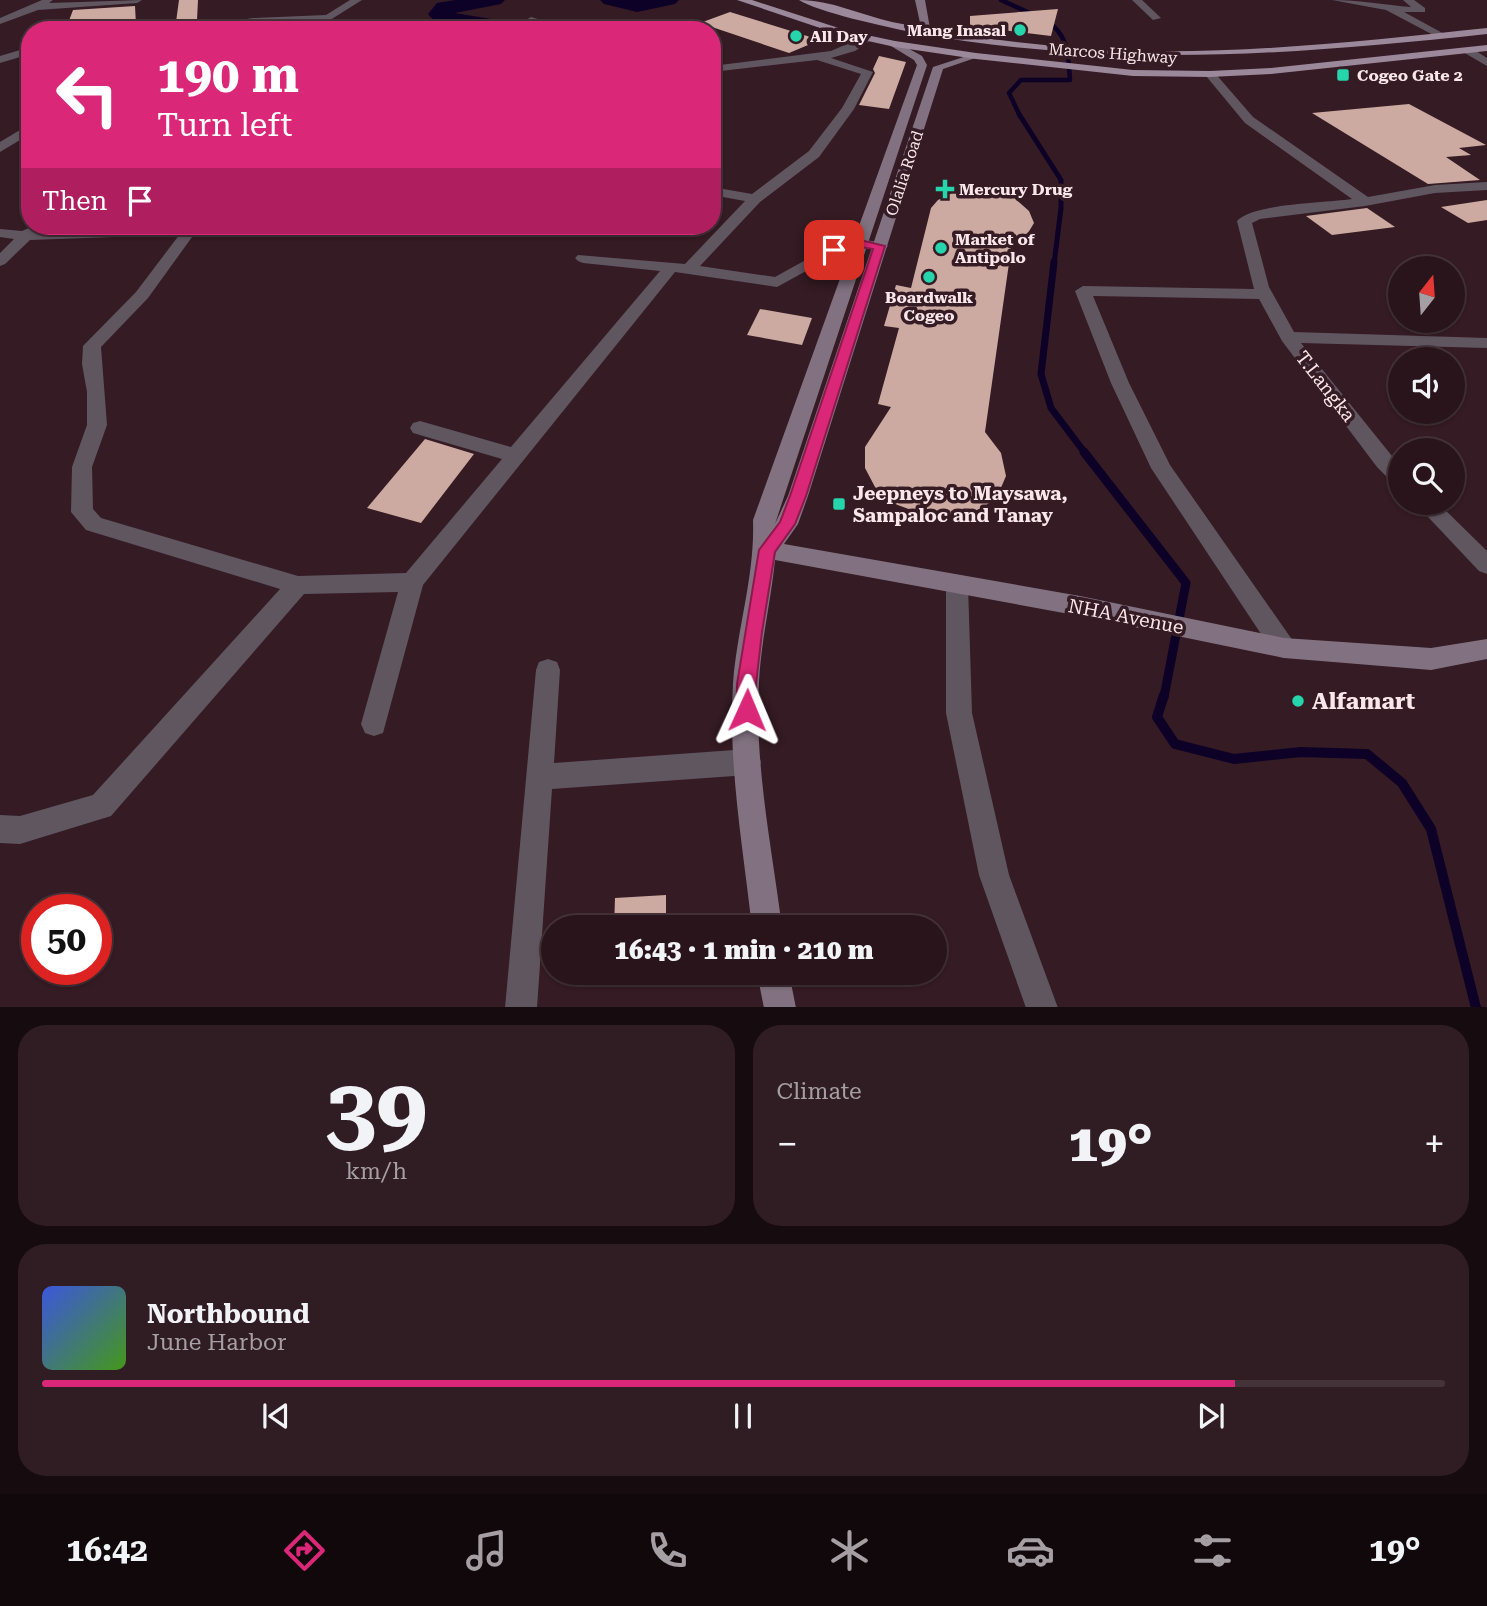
<!DOCTYPE html>
<html lang="en">
<head>
<meta charset="utf-8">
<style>
  body { margin:0; font-family:"Roboto Serif",serif; background:#301d23; color:#f1f3f6; height:100vh; display:flex; flex-direction:column; font-size:26px; white-space:nowrap }
  * { box-sizing:border-box; margin:0 }
  p { font-size:23px; color:#a59ea2 }
  .icon { flex:none; width:38px; height:38px; fill:none; stroke:currentColor; stroke-width:2; stroke-linecap:round; stroke-linejoin:round }
  .map { position:relative; height:1007px; overflow:hidden }
  .sheet { display:flex; flex-direction:column; gap:18px; padding:18px; background:#160b0e; flex:1 }
  .sheet>* { flex:none }
  .banner { position:absolute; left:21px; top:21px; width:700px; height:214px; border-radius:28px; box-shadow:0 2px 5px #0004,0 0 0 2px #443339; background:#db2777; color:#fff; overflow:hidden }
  .needle { width:46px; rotate:17deg }
  .fabs { position:absolute; left:1388px; top:256px; display:grid; gap:14px }
  .fabs a { display:grid; place-items:center; width:77px; height:77px; border-radius:50%; background:#28141a; box-shadow:0 2px 5px #0004,0 0 0 2px #443339; font-size:35px }
  .speed { position:absolute; left:21px; top:894px; display:flex; gap:14px; font-size:35px; font-weight:700; text-align:center }
  .speed>* { display:grid; place-content:center; width:91px; height:91px; border-radius:50%; background:#28141a; box-shadow:0 2px 5px #0004,0 0 0 2px #443339; line-height:1 }
  .speed .limit { border:10px solid #d22; background:#fff; color:#111 }
  .pin { position:absolute; display:grid; place-items:center; width:60px; height:60px; color:#fff; margin:-30px; border-radius:14px; box-shadow:0 4px 10px #0006 }
  .me { position:absolute; width:77px; margin:-38px; rotate:1deg; stroke-linejoin:round; filter:drop-shadow(0 0 5px #0008) }
  .turn { display:flex; align-items:center; gap:24px; height:147px; padding:0 21px; font-size:32px }
  .turn .icon { width:91px; height:91px; stroke-width:2.5 }
  .turn b { display:block; font-size:49px; line-height:60px }
  .then { display:flex; align-items:center; height:66px; padding:0 21px; background:#0003; gap:14px; font-size:26px }
  .big { font-size:52px; font-weight:800; line-height:1.1 }
  .sheet .widget { flex:1; display:flex; flex-direction:column; justify-content:center; gap:10px; min-width:0; padding:0 24px; border-radius:28px; background:#301d23 }
  .sheet .dial { align-items:center; gap:0 }
  .dial b { font-size:91px; line-height:1 }
  .song { display:flex; align-items:center; gap:21px }
  .cover { width:84px; height:84px; border-radius:10px; background:linear-gradient(135deg,hsl(230 70% 55%),hsl(100 70% 35%)) }
  .played { height:7px; border-radius:4px; background:linear-gradient(90deg,#db2777 85%,#443339 85%) }
  .keys { display:flex; justify-content:space-around; direction:ltr }
  .heat { display:flex; justify-content:space-between; align-items:center; font-size:38px; direction:ltr }
  .sheet .tiles { flex:1; display:grid; gap:18px; grid-template-columns:1fr 1fr }
  .widget:last-child { grid-column:span 2 }
  .trip { position:absolute; left:541px; top:915px; width:406px; height:70px; border-radius:35px; background:#28141a; box-shadow:0 2px 5px #0004,0 0 0 2px #443339; font-weight:800; line-height:70px; text-align:center }
  .tabs { display:flex; height:112px; justify-content:space-around; align-items:center; background:#10080a; color:#a59ea2 }
  .tabs .icon { width:49px; height:49px }
  .tabs .selected { color:#db2777 }
  .tabs b { font-size:32px; color:#f1f3f6 }
  .map>svg:first-child { display:block }
  .lines { fill:none; stroke-linecap:round; stroke-linejoin:round }
  .stream-far4 { stroke:#0e0127; stroke-width:4.5 }
  .stream-far3 { stroke:#0e0127; stroke-width:5 }
  .stream-far2 { stroke:#0e0127; stroke-width:7 }
  .stream-far1 { stroke:#0e0127; stroke-width:9 }
  .stream { stroke:#0e0127; stroke-width:10 }
  .river { fill:#0e0127; fill-rule:evenodd }
  .building { fill:#cdaaa1 }
  .street { fill:#605660; fill-rule:evenodd }
  .secondary { fill:#827281; fill-rule:evenodd }
  .primary { fill:#9c889b; fill-rule:evenodd }
  .route { fill:#db2777; stroke:#8e194d; stroke-width:2 }
  .poi-dot { fill:#27d5ad; stroke:#351b23; stroke-width:2.5 }
  .labels { text-anchor:middle; stroke-width:7; stroke-linejoin:round; paint-order:stroke }
  .far-poi-label { font-size:16px; font-weight:bold; fill:#fae7ec; stroke:#351b23; text-anchor:start }
  .far-street-label { font-size:16px; fill:#fae7ec; stroke:#351b23 }
  .street-label { font-size:19px; fill:#fae7ec; stroke:#351b23 }
  .poi-label { font-size:19px; font-weight:bold; fill:#fae7ec; stroke:#351b23; text-anchor:start }
  .near-poi-label { font-size:23px; font-weight:bold; fill:#fae7ec; stroke:#351b23; text-anchor:start }
</style>
</head>
<body>
<div class="map">
<svg width="1487" height="1008" viewBox="0 0 1487 1008">
  <rect width="100%" height="100%" fill="#351b23"/>
  <g class="lines">
    <g class="stream-far4">
      <polyline points="1001,0 1034,15"/>
      <path d="M 1020,116 L 1009,93 L 1021,80 L 1070,80 C 1068,56 1069,34 1046,21"/>
    </g>
    <polyline class="stream-far3" points="1019,114 1061,180 1061,208 1054,264"/>
    <polyline class="stream-far2" points="1054,262 1041,374 1051,408 1085,453"/>
    <polyline class="stream-far1" points="1084,452 1186,583 1164,697"/>
    <polyline class="stream" points="1164,695 1157,717 1175,744 1234,759 1301,752 1367,754 1402,783 1431,829 1476,1008"/>
    <g class="river">
      <path d="M 455,0 L 505,0 L 501,4 L 455,13 L 515,23 L 523,25 L 526,30 C 502,30 443,36 428,14 L 437,3 Z"/>
      <polygon points="600,0 679,0 675,4 637,12 604,4"/>
    </g>
  </g>
  <g class="building">
    <polygon points="179,0 198,0 197,20 176,22"/>
    <polygon points="135,6 136,25 109,30 69,30 71,25 67,26 73,10"/>
    <polygon points="1058,9 1051,36 970,26 970,16"/>
    <polygon points="730,12 820,40 789,53 700,23"/>
    <polygon points="879,56 906,62 889,109 859,105 875,73 873,69"/>
    <polygon points="1409,104 1486,145 1459,148 1471,155 1446,157 1480,180 1428,184 1312,113"/>
    <polygon points="971,191 1011,195 1029,211 1034,223 1028,233 1012,242 985,432 1001,453 1006,476 997,497 981,509 965,514 925,515 895,504 875,487 865,468 865,447 891,407 878,404 899,328 884,326 896,285 911,288 931,208 938,200 952,193"/>
    <polygon points="1487,200 1487,220 1468,223 1441,207"/>
    <polygon points="1367,208 1395,227 1332,235 1306,216"/>
    <polygon points="760,309 812,318 802,345 747,335"/>
    <polygon points="425,439 474,454 421,523 367,508"/>
    <polygon points="666,895 666,928 614,928 615,898"/>
  </g>
  <g class="lines">
    <g class="street">
      <polygon points="42,0 53,0 49,3 142,0 137,3 38,10 0,24 0,18"/>
      <polygon points="350,0 362,0 319,27 314,24 316,21 173,30 253,18 326,15"/>
      <polygon points="1132,0 1142,0 1161,18 1153,20"/>
      <path d="M 1332,0 C 1359,0 1386,5 1411,7 L 1403,0 L 1414,0 L 1425,8 L 1425,12 L 1404,12 L 1448,36 L 1439,38 L 1386,10 Z"/>
      <polygon points="531,17 568,28 569,30 553,30 528,22 526,20"/>
      <polygon points="865,36 874,38 855,51 831,58 873,72 854,109 819,157 760,202 700,266 775,277 829,247 860,239 885,243 888,246 885,249 860,248 839,253 777,287 675,272 423,585 383,733 374,736 365,733 361,724 398,592 304,594 111,816 20,844 0,843 0,815 20,816 93,795 280,589 86,530 71,512 72,467 87,425 87,392 82,364 83,346 136,292 186,226 200,226 148,298 101,347 107,425 92,467 93,509 101,518 298,576 406,573 502,459 413,433 410,428 413,423 420,421 511,447 660,271 583,263 578,261 575,258 578,255 685,264 745,201 712,195 712,187 752,194 809,151 842,108 861,74 817,60 712,72 712,66 831,51"/>
      <polygon points="30,47 30,54 0,63 0,56"/>
      <polygon points="1463,48 1471,48 1487,58 1487,66 1463,52"/>
      <path d="M 1206,72 L 1214,72 L 1253,117 L 1368,197 L 1435,185 L 1487,182 L 1487,190 L 1435,193 L 1365,206 L 1260,219 L 1252,223 L 1269,287 L 1294,332 L 1487,338 L 1487,348 L 1301,343 L 1400,466 L 1400,485 L 1393,483 L 1377,467 L 1282,341 L 1259,299 L 1093,296 L 1129,383 L 1170,465 L 1293,641 L 1296,648 L 1293,655 L 1284,658 L 1275,655 L 1151,468 L 1111,383 L 1075,291 L 1083,286 L 1254,289 L 1237,221 C 1255,203 1325,203 1352,199 L 1245,123 L 1206,76 Z"/>
      <polygon points="30,124 30,134 0,152 0,142"/>
      <polygon points="31,227 38,231 114,229 121,233 114,237 30,240 5,264 0,266 0,253 14,239 0,237 0,229 22,231"/>
      <polygon points="1414,502 1437,502 1487,551 1487,574 1479,571"/>
      <polygon points="957,576 965,578 968,585 972,713 1009,875 1058,1008 1026,1008 979,875 946,713 946,585 949,578"/>
      <polygon points="548,659 557,662 560,670 554,763 748,749 758,753 761,762 758,771 748,775 552,789 537,1008 505,1008 536,670 539,662"/>
    </g>
    <g class="secondary">
      <polygon points="915,0 925,0 931,34 922,32"/>
      <path d="M 895,41 L 922,56 L 927,65 L 775,524 L 788,496 L 933,67 L 976,53 L 981,56 L 943,69 L 808,496 L 798,524 L 784,544 L 1080,596 L 1284,638 L 1431,648 L 1487,639 L 1487,659 L 1431,670 L 1284,658 L 1080,616 L 775,560 C 771,601 761,641 759,682 C 754,764 772,847 782,928 L 752,928 C 743,847 728,765 733,684 C 737,628 755,576 753,520 L 917,65 L 914,60 L 891,46 L 891,42 Z"/>
      <polygon points="757,973 789,973 796,1008 764,1008"/>
    </g>
    <g class="primary">
      <polygon points="737,0 752,0 848,31 895,41 976,53 1133,70 1210,71 1271,68 1487,45 1487,51 1271,74 1210,77 1133,76 976,59 895,47 841,35"/>
      <path d="M 799,0 C 831,0 861,15 892,22 C 945,33 999,41 1054,46 C 1197,60 1344,43 1487,28 L 1487,34 C 1293,55 1105,69 911,32 C 887,27 817,12 799,0 Z"/>
    </g>
  </g>
  <polygon class="route" points="860,240 885,246 806,496 795,524 775,552 762,632 756,684 757,710 754,716 747,719 740,716 737,710 737,684 759,550 780,522 790,496 873,249 860,247 834,253 828,250"/>
  <g class="poi-dot">
    <circle cx="1020" cy="30" r="7"/>
    <circle cx="796" cy="36" r="7"/>
    <rect x="1336" y="68" width="14" height="14" rx="3.5"/>
    <path d="M941.5 178.5h7v7h7v7h-7v7h-7v-7h-7v-7h7z"/>
    <circle cx="941" cy="248" r="7"/>
    <circle cx="929" cy="277" r="7"/>
    <rect x="832" y="497" width="14" height="14" rx="3.5"/>
    <circle cx="1298" cy="701" r="7"/>
  </g>
  <g class="labels">
    <g class="far-poi-label">
      <text x="1006" y="36" text-anchor="end">Mang Inasal</text>
      <text x="810" y="42">All Day</text>
      <text x="1357" y="81">Cogeo Gate 2</text>
      <text x="959" y="195">Mercury Drug</text>
      <text x="955" y="245">Market of<tspan x="955" dy="18">Antipolo</tspan></text>
      <text x="929" y="303" text-anchor="middle">Boardwalk<tspan x="929" dy="18">Cogeo</tspan></text>
    </g>
    <g class="far-street-label">
      <text transform="translate(1113 53) rotate(4)" y="6">Marcos Highway</text>
      <text transform="translate(904 173) rotate(-72)" y="6">Olalia Road</text>
    </g>
    <g class="street-label">
      <text transform="translate(1326 386) rotate(52)" y="7">T.Langka</text>
      <text transform="translate(1126 616) rotate(11)" y="7">NHA Avenue</text>
    </g>
    <g class="poi-label">
      <text x="853" y="500">Jeepneys to Maysawa,<tspan x="853" dy="22">Sampaloc and Tanay</tspan></text>
    </g>
    <g class="near-poi-label">
      <text x="1312" y="709">Alfamart</text>
    </g>
  </g>
</svg>
<div class="fabs">
<a><svg class="needle" viewBox="-14 -14 28 28"><path d="M0-13l5 13h-10z" fill="#e53935"/><path d="M0 13l5-13h-10z" fill="#a59ea2"/></svg></a>
<a><svg class="icon" aria-label="sound" viewBox="0 0 24 24"><path d="M4 9h4l5-4v14l-5-4H4zM17 9q2 3 0 6"/></svg></a>
<a><svg class="icon" aria-label="search" viewBox="0 0 24 24"><circle cx="10" cy="10" r="6"/><path d="M15 15l6 6"/></svg></a>
</div>
<div class="speed"><div class="limit">50</div></div>
<div class="pin" style="left:834px;top:250px;background:#d93025"><svg class="icon" aria-label="arrive" viewBox="0 0 24 24"><path d="M6 21V4h12l-3 4 3 4H6"/></svg></div>
<svg class="me" style="left:747px;top:710px" viewBox="-20 -20 40 40"><path d="M0-17L14 15 0 8-14 15z" fill="#db2777" stroke="#fff" stroke-width="4"/></svg>
<div class="trip">16:43 · 1 min · 210 m</div>
<div class="banner">
<div class="turn"><svg class="icon" aria-label="left" viewBox="0 0 24 24"><path d="M17 20v-9H6M10 6l-5 5 5 5"/></svg><div><b>190 m</b>Turn left</div></div>
<div class="then">Then<svg class="icon" aria-label="arrive" viewBox="0 0 24 24"><path d="M6 21V4h12l-3 4 3 4H6"/></svg></div>
</div>
</div>
<section class="sheet">
<div class="tiles">
<div class="widget dial"><b>39</b><p>km/h</p></div>
<div class="widget"><p>Climate</p>
<div class="heat"><a>−</a><b class="big">19°</b><a>+</a></div>
</div>
<div class="widget">
<div class="song"><i class="cover"></i><div><b>Northbound</b><p>June Harbor</p></div></div>
<div class="played"></div>
<div class="keys"><svg class="icon" aria-label="previous" viewBox="0 0 24 24"><path d="M18 5L8 12l10 7zM5 5v14"/></svg><svg class="icon" aria-label="pause" viewBox="0 0 24 24"><path d="M8 5v14M16 5v14"/></svg><svg class="icon" aria-label="next" viewBox="0 0 24 24"><path d="M6 5l10 7-10 7zM19 5v14"/></svg></div>
</div>
</div>
</section>
<nav class="tabs">
<b>16:42</b>
<svg class="icon selected" aria-label="directions" viewBox="0 0 24 24"><path d="M12 3l9 9-9 9-9-9zM9 14v-3h6M13 9l2 2-2 2"/></svg>
<svg class="icon" aria-label="music" viewBox="0 0 24 24"><path d="M9 18V5l10-2v13"/><circle cx="6" cy="18" r="3"/><circle cx="16" cy="16" r="3"/></svg>
<svg class="icon" aria-label="phone" viewBox="0 0 24 24"><path d="M5 4h4l2 5-3 2q2 4 5 5l2-3 5 2v4C11 20 4 13 5 4z"/></svg>
<svg class="icon" aria-label="climate" viewBox="0 0 24 24"><path d="M12 3v18M4 7l16 10M4 17L20 7"/></svg>
<svg class="icon" aria-label="car" viewBox="0 0 24 24"><path d="M5 17H2v-5l4-1 3-4h7l3 4 3 1v5h-3M9 17h6M6 11h13"/><circle cx="7" cy="17" r="2"/><circle cx="17" cy="17" r="2"/></svg>
<svg class="icon" aria-label="filters" viewBox="0 0 24 24"><path d="M4 7h16M4 17h16"/><circle cx="9" cy="7" r="2"/><circle cx="15" cy="17" r="2"/></svg>
<b>19°</b>
</nav>
</body>
</html>
